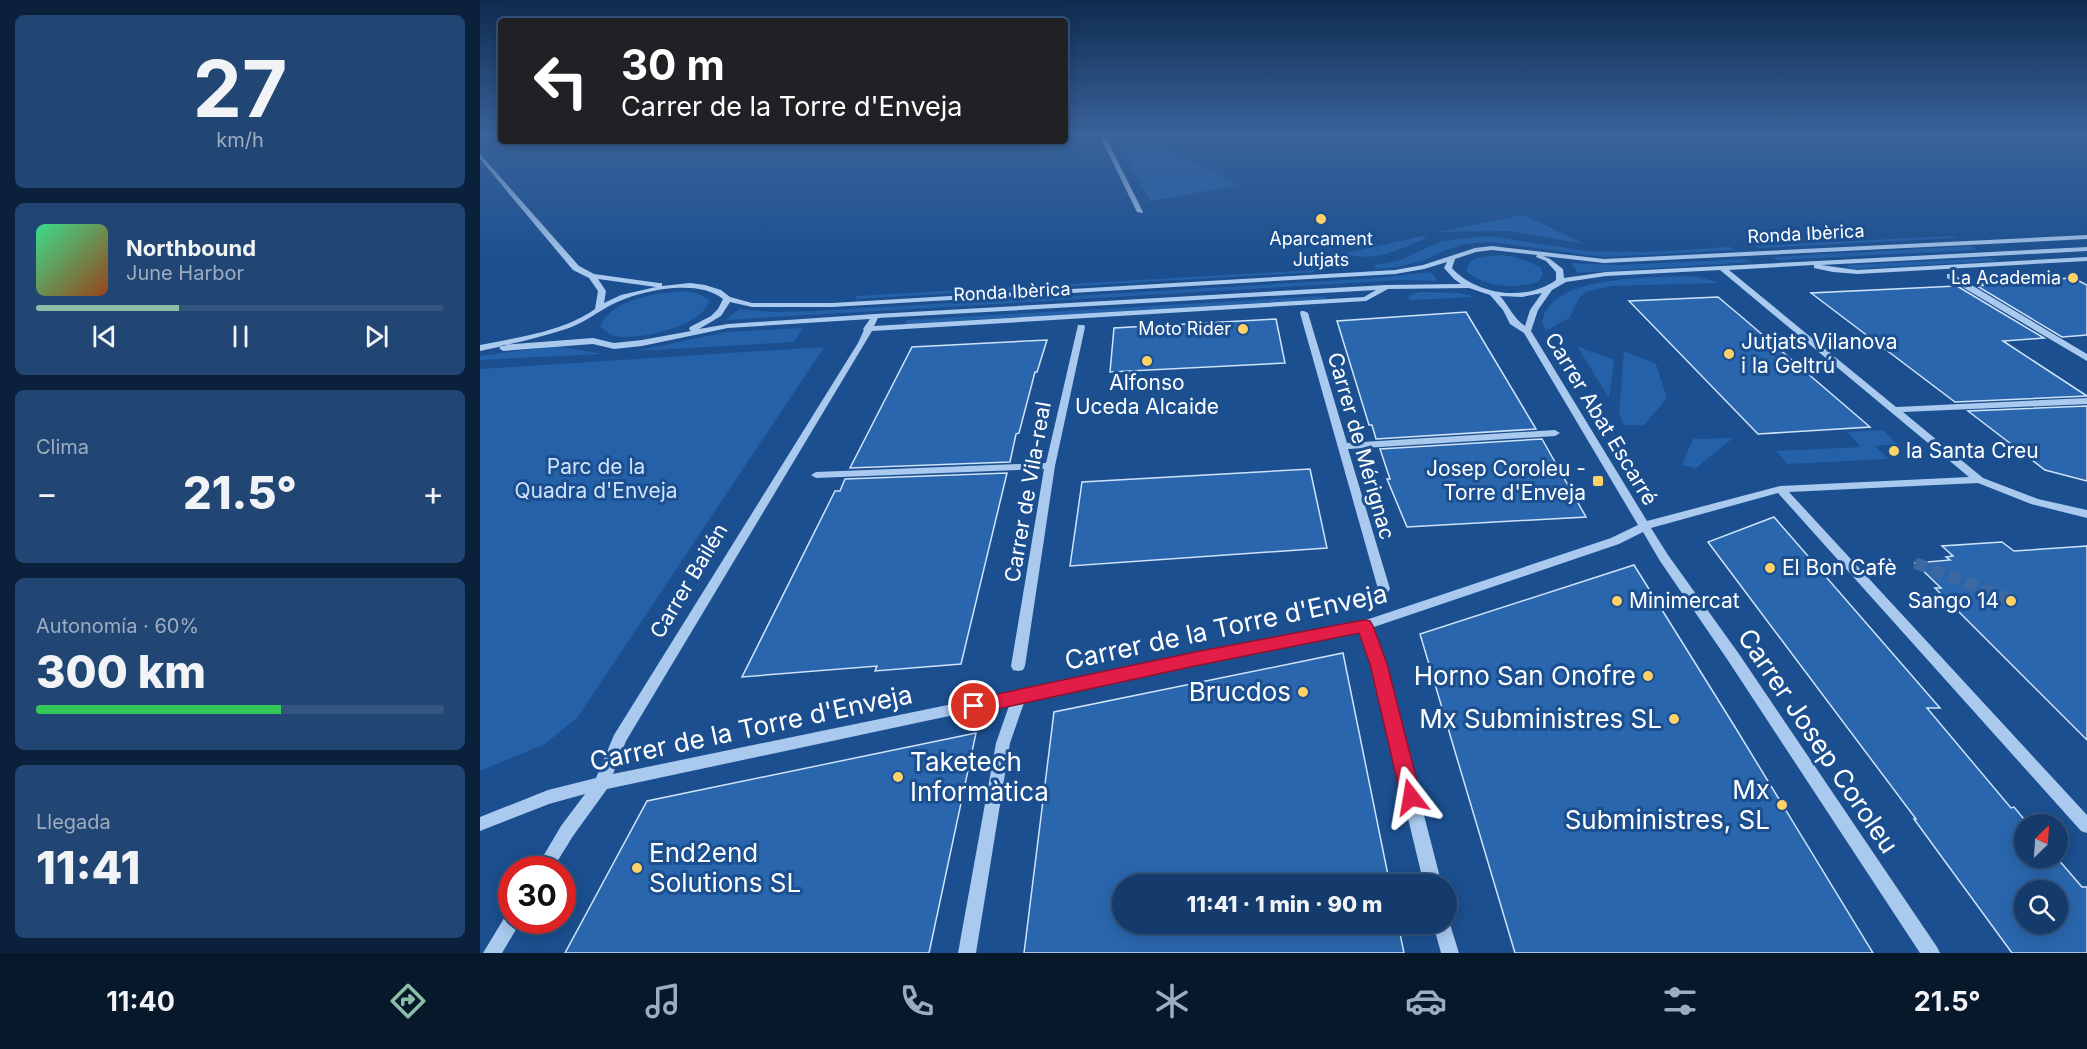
<!DOCTYPE html>
<html lang="es">
<head>
<meta charset="utf-8">
<style>
  body { margin:0; font-family:Inter,sans-serif; background:#214673; color:#f1f3f6; height:100vh; display:flex; flex-direction:column; font-size:22px; white-space:nowrap }
  * { box-sizing:border-box; margin:0 }
  p { font-size:20px; color:#9dadc1 }
  .icon { flex:none; width:33px; height:33px; fill:none; stroke:currentColor; stroke-width:2; stroke-linecap:round; stroke-linejoin:round }
  .map { position:relative; flex:1; overflow:hidden }
  .sheet { display:flex; flex-direction:column; gap:15px; padding:15px; background:#0b203b; width:480px }
  .sheet>* { flex:none }
  .hud { position:absolute; left:18px; top:18px; width:570px; height:126px; border-radius:6px; box-shadow:0 3px 15px #0003,0 0 0 2px #33557e; background:#202124; color:#fff; overflow:hidden }
  .needle { width:39px; rotate:25deg }
  .buttons { position:absolute; left:1534px; top:814px; display:grid; gap:12px }
  .buttons a { display:grid; place-items:center; width:54px; height:54px; border-radius:50%; background:#143b6b; box-shadow:0 3px 15px #0003,0 0 0 2px #33557e; font-size:30px }
  .speed { position:absolute; left:18px; top:856px; display:flex; gap:12px; font-size:30px; font-weight:700; text-align:center }
  .speed>* { display:grid; place-content:center; width:78px; height:78px; border-radius:50%; background:#143b6b; box-shadow:0 3px 15px #0003,0 0 0 2px #33557e; line-height:1 }
  .speed .limit { border:9px solid #d22; background:#fff; color:#111 }
  .pin { position:absolute; display:grid; place-items:center; width:51px; height:51px; color:#fff; margin:-26px; border:3px solid #fff; border-radius:50%; box-shadow:0 2px 6px #0007 }
  .me { position:absolute; width:66px; margin:-33px; rotate:346deg; stroke-linejoin:round; filter:drop-shadow(0 0 4px #0008) }
  .turn { display:flex; align-items:center; gap:21px; height:126px; padding:0 24px; font-size:27px }
  .turn .icon { width:78px; height:78px; stroke-width:2.5 }
  .turn b { display:block; font-size:42px; line-height:51px }
  .big { font-size:45px; font-weight:800; line-height:1.1 }
  .sheet .tile { flex:1; display:flex; flex-direction:column; justify-content:center; gap:9px; min-width:0; padding:0 21px; border-radius:9px; background:#214673 }
  .sheet .dial { align-items:center; gap:0 }
  .dial b { font-size:78px; line-height:1 }
  .song { display:flex; align-items:center; gap:18px }
  .cover { width:72px; height:72px; border-radius:9px; background:linear-gradient(135deg,hsl(150 70% 55%),hsl(20 70% 35%)) }
  .played { height:6px; border-radius:3px; background:linear-gradient(90deg,#8abfa5 35%,#33557e 35%) }
  .keys { display:flex; justify-content:space-around; direction:ltr }
  .heat { display:flex; justify-content:space-between; align-items:center; font-size:33px; direction:ltr }
  .charge { height:9px; border-radius:4px; background:linear-gradient(90deg,#34c759 60%,#33557e 0) }
  .trip { position:absolute; left:632px; top:874px; width:345px; height:60px; border-radius:30px; background:#143b6b; box-shadow:0 3px 15px #0003,0 0 0 2px #33557e; font-weight:800; line-height:60px; text-align:center }
  .tabs { display:flex; height:96px; justify-content:space-around; align-items:center; background:#08182b; color:#9dadc1 }
  .tabs .icon { width:42px; height:42px }
  .tabs .on { color:#8abfa5 }
  .tabs b { font-size:27px; color:#f1f3f6 }
  main { display:flex; flex:1; min-height:0 }
  .map>svg:first-child { display:block }
  .green { fill:#2461a8 }
  .building { fill:#2a66ad; stroke:#cfe3fa; stroke-width:1.5; fill-rule:evenodd }
  .lines { fill:none; stroke-linecap:round; stroke-linejoin:round }
  .minor-tunnel { stroke:#3d69a0; stroke-width:12; stroke-dasharray:12 6; stroke-linecap:butt }
  .minor { fill:#a9c9ee; fill-rule:evenodd }
  .route { fill:#e11d48; stroke:#92132f; stroke-width:1.5 }
  .poi-dot { fill:#ffd166; stroke:#1b4f8f; stroke-width:2 }
  .labels { text-anchor:middle; stroke-width:6; stroke-linejoin:round; paint-order:stroke }
  .far-street-label { font-size:18px; fill:#fff; stroke:#1b4f8f }
  .far-poi-label { font-size:18px; fill:#fff; stroke:#1b4f8f; text-anchor:end }
  .poi-label { font-size:21px; fill:#fff; stroke:#1b4f8f; text-anchor:start }
  .street-label { font-size:21px; fill:#fff; stroke:#1b4f8f }
  .park-label { font-size:21px; fill:#cfe3fa; stroke:#1b4f8f }
  .near-street-label { font-size:26px; fill:#fff; stroke:#1b4f8f }
  .near-poi-label { font-size:26px; fill:#fff; stroke:#1b4f8f; text-anchor:end }
</style>
</head>
<body>
<main>
<section class="sheet">
<div class="tile dial"><b>27</b><p>km/h</p></div>
<div class="tile">
<div class="song"><i class="cover"></i><div><b>Northbound</b><p>June Harbor</p></div></div>
<div class="played"></div>
<div class="keys"><svg class="icon" aria-label="previous" viewBox="0 0 24 24"><path d="M18 5L8 12l10 7zM5 5v14"/></svg><svg class="icon" aria-label="pause" viewBox="0 0 24 24"><path d="M8 5v14M16 5v14"/></svg><svg class="icon" aria-label="next" viewBox="0 0 24 24"><path d="M6 5l10 7-10 7zM19 5v14"/></svg></div>
</div>
<div class="tile"><p>Clima</p>
<div class="heat"><a>−</a><b class="big">21.5°</b><a>+</a></div>
</div>
<div class="tile"><p>Autonomía · 60%</p><b class="big">300 km</b><div class="charge"></div></div>
<div class="tile"><p>Llegada</p><b class="big">11:41</b></div>
</section>
<div class="map">
<svg width="1607" height="953" viewBox="0 0 1607 953">
  <rect width="100%" height="100%" fill="#1b4f8f"/>
  <g class="green">
    <polygon points="662,134 759,185 670,201 635,135"/>
    <polygon points="1043,215 1105,244 1028,231 958,232"/>
    <path d="M 943,236 L 947,238 C 915,251 897,262 862,254 Z"/>
    <polygon points="1009,236 1106,251 1170,252 1251,247 1255,250 1123,257 1010,242 986,244 963,251 945,260 917,267 896,269 894,265 918,261 962,241"/>
    <polygon points="1472,236 1476,238 1279,248 1275,246"/>
    <polygon points="1490,246 1497,250 1297,260 1293,257"/>
    <path d="M 1020,255 C 1036,257 1047,260 1061,268 L 1063,275 L 1058,282 C 1034,289 1007,288 987,272 C 986,255 1008,257 1020,255 Z"/>
    <polygon points="1510,258 1517,261 1372,269 1367,267 1369,265"/>
    <polygon points="1265,259 1271,262 1098,273 1091,263 1138,265"/>
    <polygon points="834,270 836,272 375,299 377,296"/>
    <polygon points="951,272 958,281 922,280 246,320 259,309 293,312 335,311 898,278"/>
    <path d="M 1202,276 L 1219,277 L 1239,283 L 1131,286 L 1108,291 L 1100,297 L 1089,318 L 1066,331 L 1062,322 C 1063,319 1064,313 1067,309 C 1089,276 1167,278 1202,276 Z"/>
    <path d="M 203,291 L 219,294 L 229,300 C 225,326 154,343 132,335 C 128,333 124,329 120,327 C 130,299 177,293 203,291 Z"/>
    <polygon points="939,292 979,293 995,297 930,300 928,296"/>
    <polygon points="844,296 846,299 425,324 427,320"/>
    <polygon points="323,328 314,342 156,351 246,332"/>
    <polygon points="77,346 122,354 0,360 0,356"/>
    <polygon points="1097,346 1134,360 1129,398"/>
    <polygon points="344,347 97,718 65,744 0,771 0,369"/>
    <polygon points="1144,351 1176,364 1187,398 1164,425 1144,425 1139,412"/>
    <polygon points="1403,430 1417,444 1395,446 1409,459 1307,464 1296,451 1381,447 1367,432"/>
    <polygon points="1253,438 1216,468 1202,465 1213,439"/>
  </g>
  <g class="building">
    <polygon points="1593,278 1607,285 1607,335 1582,337 1497,286 1506,285 1501,283"/>
    <polygon points="1477,286 1564,338 1523,341 1607,396 1475,402 1331,293"/>
    <polygon points="1238,297 1263,318 1390,427 1278,434 1149,301"/>
    <polygon points="986,312 1056,429 896,439 892,425 889,425 857,321"/>
    <polygon points="796,319 805,363 630,372 634,328"/>
    <polygon points="567,340 557,372 555,372 539,433 536,434 530,462 370,468 432,347"/>
    <polygon points="1607,406 1607,481 1565,470 1488,411"/>
    <polygon points="1062,439 1106,517 927,527 907,479 910,479 900,449"/>
    <polygon points="830,469 847,548 590,566 602,482"/>
    <polygon points="527,473 481,664 395,671 397,666 262,677 355,491 360,491 365,479"/>
    <path d="M 1294,517 L 1460,708 L 1447,708 L 1531,808 L 1534,807 L 1549,825 L 1545,825 L 1545,858 L 1577,858 L 1602,887 L 1607,887 L 1607,953 L 1532,953 L 1434,819 L 1436,819 L 1228,542 ZM 1545,891 L 1578,891 L 1578,924 L 1545,924 Z"/>
    <polygon points="1522,542 1534,551 1607,546 1607,740 1455,588 1461,588 1435,563 1470,560 1466,557 1473,556 1462,546"/>
    <polygon points="1154,565 1255,727 1393,953 1035,953 940,634"/>
    <polygon points="863,653 910,885 642,885 642,924 918,924 924,953 544,953 574,712"/>
    <polygon points="496,733 449,953 85,953 167,801"/>
  </g>
  <g class="lines">
    <polyline class="minor-tunnel" points="1435,563 1530,599"/>
    <g class="minor">
      <polygon points="619,134 624,134 663,212 662,213 657,212"/>
      <path d="M 0,154 L 99,266 L 114,274 L 179,283 L 182,283 L 182,286 L 210,283 L 225,285 L 241,290 L 250,297 L 272,303 L 352,303 L 915,270 L 943,265 L 995,248 L 1012,246 L 1124,259 L 1607,235 L 1607,239 L 1124,263 L 1063,256 L 1070,259 L 1083,269 L 1084,278 L 1126,272 L 1607,247 L 1607,251 L 1341,265 L 1377,270 L 1607,257 L 1607,261 L 1377,274 L 1353,272 L 1334,268 L 1334,265 L 1249,270 L 1416,407 L 1607,398 L 1607,404 L 1423,412 L 1503,478 L 1558,499 L 1607,510 L 1607,518 L 1551,504 L 1498,483 L 1309,492 L 1607,815 L 1607,833 L 1601,831 L 1298,493 L 1171,528 L 1188,555 L 1259,654 L 1457,947 L 1460,953 L 1440,953 L 1249,662 L 1180,561 L 1163,532 L 1139,544 L 891,628 L 905,664 L 962,885 L 944,885 L 891,664 L 880,632 L 545,700 L 530,743 L 496,953 L 478,953 L 516,743 L 530,703 L 127,789 L 93,836 L 72,870 L 55,870 L 81,826 L 105,794 L 69,804 L 0,831 L 0,817 L 68,790 L 116,778 L 134,735 L 378,343 L 384,330 L 383,329 L 390,319 L 248,328 L 162,346 L 134,349 L 113,344 L 23,351 L 19,348 L 23,345 L 113,338 L 134,343 L 162,340 L 211,331 L 209,329 L 210,327 L 231,316 L 238,309 L 243,299 C 219,278 160,290 133,304 C 117,312 107,321 89,328 C 60,338 30,344 0,351 L 0,345 C 38,337 83,332 115,309 L 118,291 L 109,278 L 93,270 L 0,159 ZM 1012,250 L 1057,255 L 1056,257 L 1066,261 L 1076,272 L 1076,280 C 1046,302 996,295 972,268 L 975,259 L 996,252 ZM 967,262 L 964,268 L 974,279 L 981,284 L 906,285 L 395,314 L 248,324 L 219,329 L 241,316 L 250,302 L 272,307 L 352,307 L 915,274 L 944,269 ZM 1240,270 L 1489,477 L 1300,486 L 1167,521 L 1051,331 L 1058,310 L 1072,290 L 1086,282 L 1126,276 ZM 118,279 L 176,287 L 141,295 L 124,303 L 126,291 ZM 989,288 L 1010,295 L 1023,310 L 1030,324 L 1044,333 L 1158,525 L 1131,538 L 883,621 L 715,654 L 133,774 L 146,741 L 392,331 L 886,301 L 908,289 ZM 896,290 L 884,297 L 394,326 L 398,318 ZM 1062,293 L 1050,310 L 1045,326 C 1034,319 1029,306 1020,296 L 1042,297 Z"/>
      <polygon points="1467,274 1473,274 1607,354 1607,361 1467,278"/>
      <polygon points="821,311 824,311 828,313 867,443 1075,430 1080,433 1075,436 868,449 910,589 908,592 900,592 898,589 820,313"/>
      <polygon points="598,325 604,325 605,327 575,466 545,666 543,670 538,671 533,670 531,666 564,469 336,478 331,475 336,472 566,463"/>
      <polygon points="32,912 32,921 41,921 22,953 3,953 26,915"/>
      <polygon points="966,917 968,918 979,953 961,953 953,924 966,924"/>
    </g>
  </g>
  <linearGradient id="sky" x2="0" y2="1"><stop stop-color="#0f2b4f"/><stop offset="0.5" stop-color="#39639b"/><stop offset="1" stop-color="#39639b" stop-opacity="0"/></linearGradient>
  <rect width="1607" height="268" fill="url(#sky)"/>
  <polygon class="route" points="884,620 890,621 893,626 907,664 941,797 938,803 931,806 924,803 921,797 890,664 879,633 715,666 494,714 488,712 485,706 488,701 494,699 715,652"/>
  <g class="poi-dot">
    <circle cx="841" cy="219" r="6"/>
    <circle cx="1593" cy="278" r="6"/>
    <circle cx="763" cy="329" r="6"/>
    <circle cx="1249" cy="354" r="6"/>
    <circle cx="667" cy="361" r="6"/>
    <circle cx="1414" cy="451" r="6"/>
    <rect x="1112" y="475" width="12" height="12" rx="3"/>
    <circle cx="1290" cy="568" r="6"/>
    <circle cx="1137" cy="601" r="6"/>
    <circle cx="1531" cy="601" r="6"/>
    <circle cx="1168" cy="676" r="6"/>
    <circle cx="823" cy="692" r="6"/>
    <circle cx="1194" cy="719" r="6"/>
    <circle cx="418" cy="777" r="6"/>
    <circle cx="1302" cy="805" r="6"/>
    <circle cx="157" cy="868" r="6"/>
  </g>
  <g class="labels">
    <g class="far-street-label">
      <text transform="translate(1326 234) rotate(-3)" y="6">Ronda Ibèrica</text>
      <text transform="translate(532 292) rotate(-3)" y="6">Ronda Ibèrica</text>
    </g>
    <g class="far-poi-label">
      <text x="841" y="245" text-anchor="middle">Aparcament<tspan x="841" dy="21">Jutjats</tspan></text>
      <text x="1581" y="284">La Academia</text>
      <text x="751" y="335">Moto Rider</text>
    </g>
    <g class="poi-label">
      <text x="1261" y="349">Jutjats Vilanova<tspan x="1261" dy="24">i la Geltrú</tspan></text>
      <text x="667" y="390" text-anchor="middle">Alfonso<tspan x="667" dy="24">Uceda Alcaide</tspan></text>
      <text x="1426" y="458">la Santa Creu</text>
      <text x="1106" y="476" text-anchor="end">Josep Coroleu -<tspan x="1106" dy="24">Torre d'Enveja</tspan></text>
      <text x="1302" y="575">El Bon Cafè</text>
      <text x="1149" y="608">Minimercat</text>
      <text x="1519" y="608" text-anchor="end">Sango 14</text>
    </g>
    <g class="street-label">
      <text transform="translate(1121 419) rotate(59)" y="7">Carrer Abat Escarré</text>
      <text transform="translate(881 446) rotate(74)" y="7">Carrer de Mérignac</text>
      <text transform="translate(548 492) rotate(-80)" y="7">Carrer de Vila-real</text>
      <text transform="translate(209 581) rotate(-59)" y="7">Carrer Bailén</text>
    </g>
    <g class="park-label">
      <text x="116" y="474">Parc de la<tspan x="116" dy="24">Quadra d'Enveja</tspan></text>
    </g>
    <g class="near-street-label">
      <text transform="translate(746 627) rotate(-12)" y="9">Carrer de la Torre d'Enveja</text>
      <text transform="translate(271 728) rotate(-12)" y="9">Carrer de la Torre d'Enveja</text>
      <text transform="translate(1338 741) rotate(56)" y="9">Carrer Josep Coroleu</text>
    </g>
    <g class="near-poi-label">
      <text x="1156" y="685">Horno San Onofre</text>
      <text x="811" y="701">Brucdos</text>
      <text x="1182" y="728">Mx Subministres SL</text>
      <text x="430" y="771" text-anchor="start">Taketech<tspan x="430" dy="30">Informàtica</tspan></text>
      <text x="1290" y="799">Mx<tspan x="1290" dy="30">Subministres, SL</tspan></text>
      <text x="169" y="862" text-anchor="start">End2end<tspan x="169" dy="30">Solutions SL</tspan></text>
    </g>
  </g>
</svg>
<div class="buttons">
<a><svg class="needle" viewBox="-14 -14 28 28"><path d="M0-13l5 13h-10z" fill="#e53935"/><path d="M0 13l5-13h-10z" fill="#9dadc1"/></svg></a>
<a><svg class="icon" aria-label="search" viewBox="0 0 24 24"><circle cx="10" cy="10" r="6"/><path d="M15 15l6 6"/></svg></a>
</div>
<div class="speed"><div class="limit">30</div></div>
<div class="pin" style="left:494px;top:706px;background:#d93025"><svg class="icon" aria-label="arrive" viewBox="0 0 24 24"><path d="M6 21V4h12l-3 4 3 4H6"/></svg></div>
<svg class="me" style="left:931px;top:797px" viewBox="-20 -20 40 40"><path d="M0-17L14 15 0 8-14 15z" fill="#e11d48" stroke="#fff" stroke-width="4"/></svg>
<div class="trip">11:41 · 1 min · 90 m</div>
<div class="hud">
<div class="turn"><svg class="icon" aria-label="left" viewBox="0 0 24 24"><path d="M17 20v-9H6M10 6l-5 5 5 5"/></svg><div><b>30 m</b>Carrer de la Torre d'Enveja</div></div>
</div>
</div>
</main>
<nav class="tabs">
<b>11:40</b>
<svg class="icon on" aria-label="directions" viewBox="0 0 24 24"><path d="M12 3l9 9-9 9-9-9zM9 14v-3h6M13 9l2 2-2 2"/></svg>
<svg class="icon" aria-label="music" viewBox="0 0 24 24"><path d="M9 18V5l10-2v13"/><circle cx="6" cy="18" r="3"/><circle cx="16" cy="16" r="3"/></svg>
<svg class="icon" aria-label="phone" viewBox="0 0 24 24"><path d="M5 4h4l2 5-3 2q2 4 5 5l2-3 5 2v4C11 20 4 13 5 4z"/></svg>
<svg class="icon" aria-label="climate" viewBox="0 0 24 24"><path d="M12 3v18M4 7l16 10M4 17L20 7"/></svg>
<svg class="icon" aria-label="car" viewBox="0 0 24 24"><path d="M5 17H2v-5l4-1 3-4h7l3 4 3 1v5h-3M9 17h6M6 11h13"/><circle cx="7" cy="17" r="2"/><circle cx="17" cy="17" r="2"/></svg>
<svg class="icon" aria-label="filters" viewBox="0 0 24 24"><path d="M4 7h16M4 17h16"/><circle cx="9" cy="7" r="2"/><circle cx="15" cy="17" r="2"/></svg>
<b>21.5°</b>
</nav>
</body>
</html>
